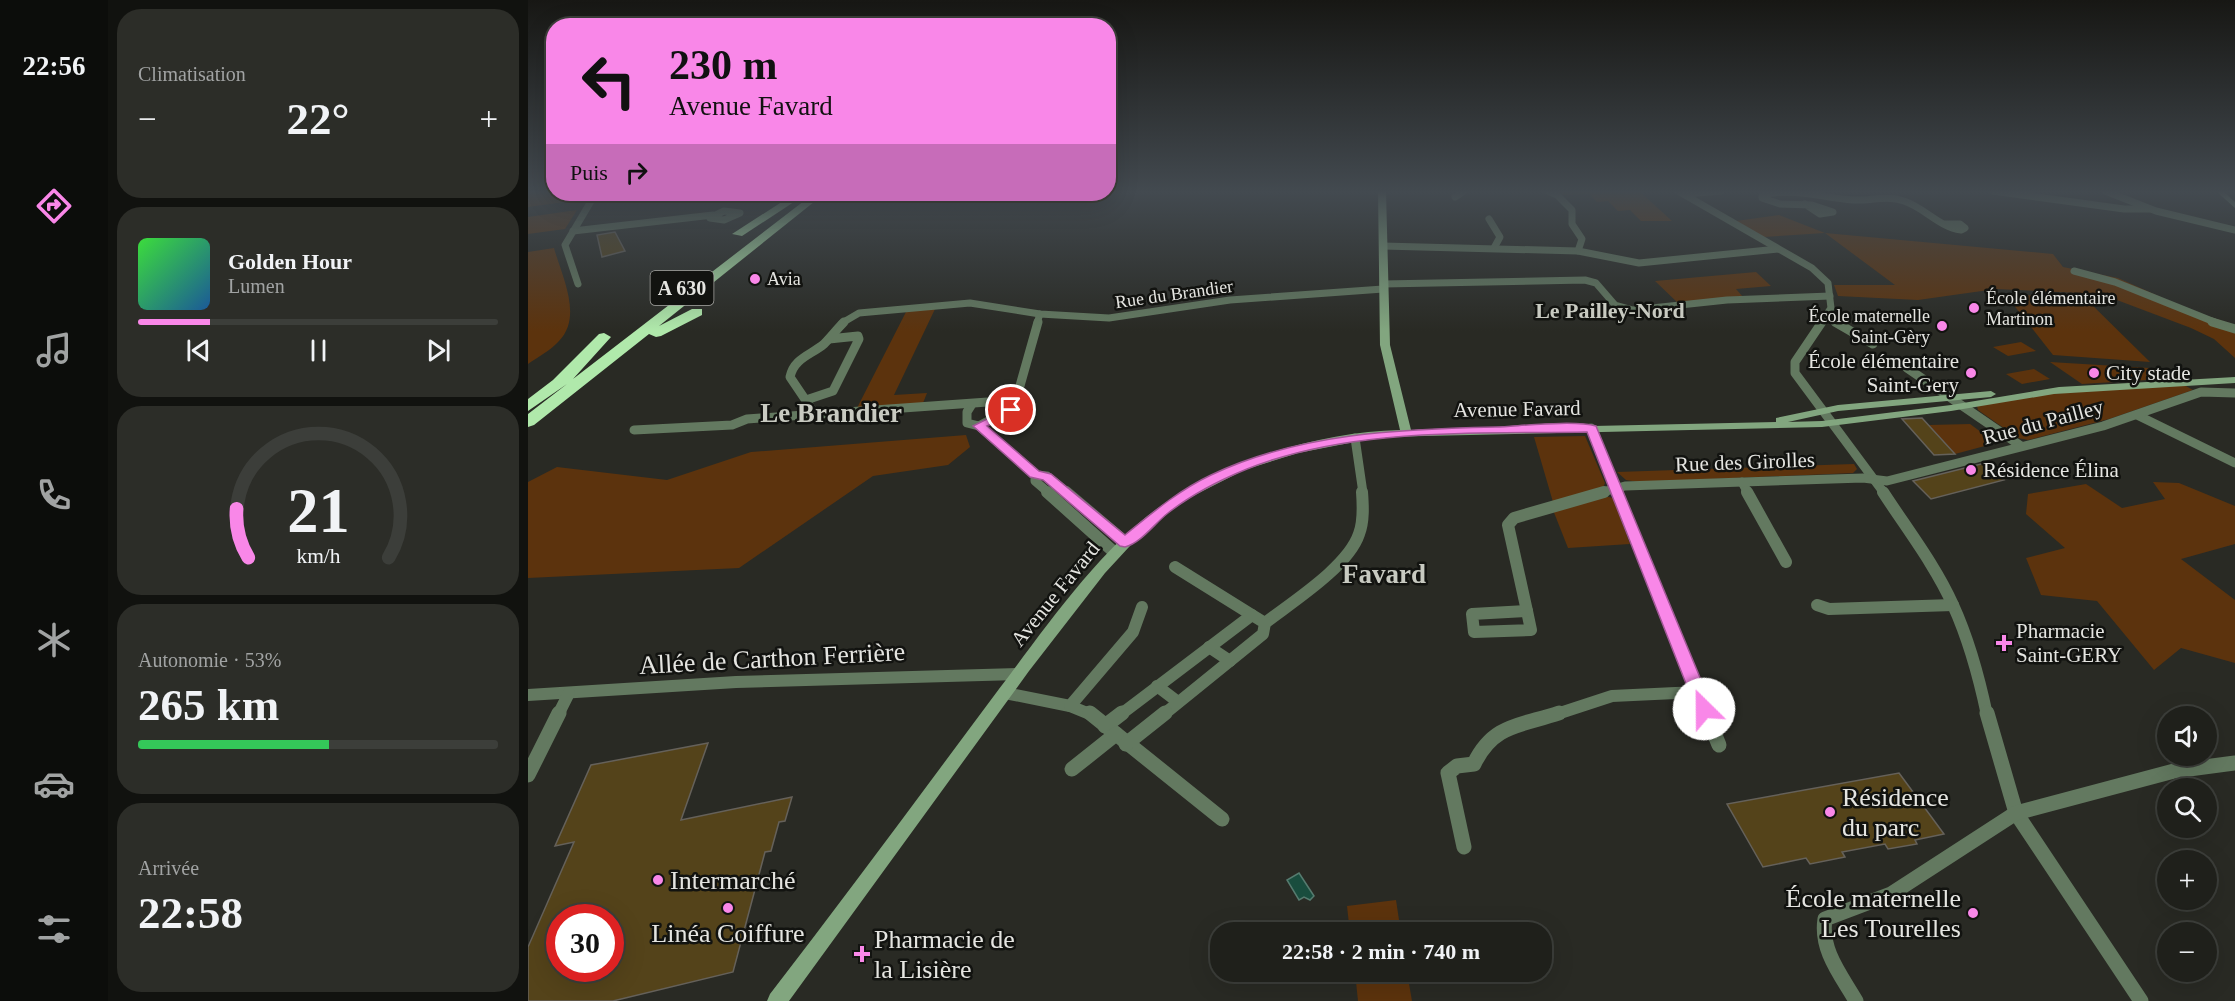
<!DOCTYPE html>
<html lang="fr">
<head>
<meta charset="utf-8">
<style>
  body { margin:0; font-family:"Times New Roman",serif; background:#2c2d28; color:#f1f3f6; height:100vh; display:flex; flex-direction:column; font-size:22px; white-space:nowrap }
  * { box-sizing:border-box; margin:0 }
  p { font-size:20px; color:#a1a3a3 }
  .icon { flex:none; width:33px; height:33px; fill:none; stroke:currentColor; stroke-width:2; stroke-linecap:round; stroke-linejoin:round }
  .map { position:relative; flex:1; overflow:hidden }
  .details { display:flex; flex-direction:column; gap:9px; padding:9px; background:#11120f; width:420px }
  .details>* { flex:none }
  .top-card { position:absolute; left:18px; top:18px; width:570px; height:183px; border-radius:24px; box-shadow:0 6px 24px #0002,0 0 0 2px #3c3e3a; background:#f987e8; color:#111; overflow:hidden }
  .fabs { position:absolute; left:1629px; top:706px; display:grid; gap:12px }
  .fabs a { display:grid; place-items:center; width:60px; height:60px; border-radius:50%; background:#1f201b; box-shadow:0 6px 24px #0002,0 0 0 2px #3c3e3a; font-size:30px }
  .speed { position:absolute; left:18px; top:904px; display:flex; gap:12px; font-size:30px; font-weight:700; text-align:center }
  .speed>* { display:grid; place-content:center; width:78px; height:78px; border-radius:50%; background:#1f201b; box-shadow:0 6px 24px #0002,0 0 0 2px #3c3e3a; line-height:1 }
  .speed .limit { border:9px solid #d22; background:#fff; color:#111 }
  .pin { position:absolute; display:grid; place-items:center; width:51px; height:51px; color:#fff; margin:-26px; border:3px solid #fff; border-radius:50%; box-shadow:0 2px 6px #0007 }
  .me { position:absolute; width:66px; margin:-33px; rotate:337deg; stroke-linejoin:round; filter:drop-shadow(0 0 4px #0008) }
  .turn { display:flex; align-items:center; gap:21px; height:126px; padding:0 24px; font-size:27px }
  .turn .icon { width:78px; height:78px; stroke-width:2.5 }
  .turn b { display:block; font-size:42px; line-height:51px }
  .then { display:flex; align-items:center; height:57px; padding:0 24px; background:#0003; gap:12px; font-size:22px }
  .big { font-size:45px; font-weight:700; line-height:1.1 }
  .details .card { flex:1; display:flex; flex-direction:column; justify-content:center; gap:9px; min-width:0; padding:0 21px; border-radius:24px; background:#2c2d28 }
  .details .dial { align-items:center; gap:0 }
  .dial svg { height:156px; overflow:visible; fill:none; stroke:#3c3e3a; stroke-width:7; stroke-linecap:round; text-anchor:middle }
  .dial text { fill:#f1f3f6; stroke:none }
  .song { display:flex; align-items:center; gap:18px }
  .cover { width:72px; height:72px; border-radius:9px; background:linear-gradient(135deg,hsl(120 70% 55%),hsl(210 70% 35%)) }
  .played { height:6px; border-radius:3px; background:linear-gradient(90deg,#f987e8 20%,#3c3e3a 20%) }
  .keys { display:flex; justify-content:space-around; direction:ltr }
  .heat { display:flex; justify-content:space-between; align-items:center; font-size:33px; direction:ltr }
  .charge { height:9px; border-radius:4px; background:linear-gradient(90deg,#34c759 53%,#3c3e3a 0) }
  .trip { position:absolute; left:682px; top:922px; width:342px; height:60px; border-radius:24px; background:#1f201b; box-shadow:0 6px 24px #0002,0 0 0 2px #3c3e3a; font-weight:700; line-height:60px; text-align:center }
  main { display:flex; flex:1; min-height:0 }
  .tab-bar { display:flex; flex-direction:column; width:108px; justify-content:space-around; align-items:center; background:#0c0d0b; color:#a1a3a3 }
  .tab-bar .icon { width:42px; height:42px }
  .tab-bar .active { color:#f987e8 }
  .tab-bar b { font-size:27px; color:#f1f3f6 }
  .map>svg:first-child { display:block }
  .green { fill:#5c330d }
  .water { fill:#194d3e; stroke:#567b6f; stroke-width:1.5 }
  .building { fill:#54431a; stroke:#65615a; stroke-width:1.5; fill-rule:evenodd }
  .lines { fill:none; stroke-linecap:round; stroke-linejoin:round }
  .street-far3 { stroke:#637960; stroke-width:7 }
  .street-far2 { stroke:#637960; stroke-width:9 }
  .street-far1 { stroke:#637960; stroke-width:12 }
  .street { stroke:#637960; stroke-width:15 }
  .secondary { fill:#82a67f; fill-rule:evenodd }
  .highway { fill:#b0e9ab; fill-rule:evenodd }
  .route { fill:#f987e8; stroke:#a25897; stroke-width:1.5 }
  .poi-dot { fill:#f987e8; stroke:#121310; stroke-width:2 }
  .labels { text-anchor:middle; stroke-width:5; stroke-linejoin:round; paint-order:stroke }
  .far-poi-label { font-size:18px; fill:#e5e5e1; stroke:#121310; text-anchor:start }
  .far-street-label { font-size:18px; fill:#e5e5e1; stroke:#121310 }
  .shield { fill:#121310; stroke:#a6a6a2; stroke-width:1.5 }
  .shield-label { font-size:20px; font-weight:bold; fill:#e5e5e1 }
  .poi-label { font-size:21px; fill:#e5e5e1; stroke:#121310; text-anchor:start }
  .street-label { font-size:21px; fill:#e5e5e1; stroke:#121310 }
  .far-district-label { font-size:22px; font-weight:bold; fill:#c8cac1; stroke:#121310 }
  .near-street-label { font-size:26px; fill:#e5e5e1; stroke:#121310 }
  .near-poi-label { font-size:26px; fill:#e5e5e1; stroke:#121310; text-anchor:start }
  .district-label { font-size:27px; font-weight:bold; fill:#c8cac1; stroke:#121310 }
</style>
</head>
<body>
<main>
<nav class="tab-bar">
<b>22:56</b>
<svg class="icon active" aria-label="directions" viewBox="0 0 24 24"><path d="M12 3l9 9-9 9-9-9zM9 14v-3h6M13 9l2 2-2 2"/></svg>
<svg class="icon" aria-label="music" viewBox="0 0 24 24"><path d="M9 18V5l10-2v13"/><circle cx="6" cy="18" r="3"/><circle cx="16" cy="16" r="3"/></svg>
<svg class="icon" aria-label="phone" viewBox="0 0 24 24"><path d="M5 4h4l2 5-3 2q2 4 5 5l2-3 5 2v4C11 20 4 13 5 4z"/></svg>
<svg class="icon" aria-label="climate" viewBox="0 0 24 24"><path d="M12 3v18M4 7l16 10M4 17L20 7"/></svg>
<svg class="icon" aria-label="car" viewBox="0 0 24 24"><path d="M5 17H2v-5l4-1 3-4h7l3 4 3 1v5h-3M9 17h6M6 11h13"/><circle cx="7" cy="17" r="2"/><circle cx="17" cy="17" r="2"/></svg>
<svg class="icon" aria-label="filters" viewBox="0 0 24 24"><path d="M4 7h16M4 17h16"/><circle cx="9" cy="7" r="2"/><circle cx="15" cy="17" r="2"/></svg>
</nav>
<section class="details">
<div class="card"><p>Climatisation</p>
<div class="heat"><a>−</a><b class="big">22°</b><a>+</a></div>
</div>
<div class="card">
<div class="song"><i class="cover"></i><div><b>Golden Hour</b><p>Lumen</p></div></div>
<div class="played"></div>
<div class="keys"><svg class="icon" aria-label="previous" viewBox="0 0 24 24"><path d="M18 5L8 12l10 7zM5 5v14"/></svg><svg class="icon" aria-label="pause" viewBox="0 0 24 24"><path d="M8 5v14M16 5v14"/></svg><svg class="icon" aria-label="next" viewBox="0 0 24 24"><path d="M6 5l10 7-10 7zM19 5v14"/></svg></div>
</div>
<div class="card dial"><svg viewBox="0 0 100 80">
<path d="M14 69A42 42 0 1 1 86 69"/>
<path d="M14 69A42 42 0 0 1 8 44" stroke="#f987e8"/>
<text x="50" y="56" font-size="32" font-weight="700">21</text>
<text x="50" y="72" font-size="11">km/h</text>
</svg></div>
<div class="card"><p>Autonomie · 53%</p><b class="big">265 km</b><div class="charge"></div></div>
<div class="card"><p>Arrivée</p><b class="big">22:58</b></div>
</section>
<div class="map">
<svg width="1707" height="1001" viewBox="0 0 1707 1001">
  <rect width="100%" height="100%" fill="#292a24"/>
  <g class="green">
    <polygon points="0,191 44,194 51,200 0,207"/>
    <polygon points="1029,191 1111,191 1144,221 1113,221 1102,210 1090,211 1080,201 1069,202 1061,194 1035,195"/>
    <polygon points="49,210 37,229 0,234 0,217"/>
    <polygon points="1251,215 1297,233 1525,254 1535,267 1590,278 1664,311 1707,325 1707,358 1686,339 1663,328 1573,294 1468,289 1390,300 1310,296 1306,285 1367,285 1297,233 1235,237 1208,221"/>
    <path d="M 26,248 C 34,277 55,316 31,341 C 23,350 10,357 0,364 L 0,252 Z"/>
    <polygon points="1228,272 1243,286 1208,289 1215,297 1150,303 1127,281"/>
    <polygon points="1477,294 1557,298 1622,362 1525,355"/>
    <polygon points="407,309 366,395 399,393 395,403 329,408 379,310"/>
    <polygon points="1493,342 1508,351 1480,356 1465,347"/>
    <polygon points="1522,362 1638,369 1651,378 1554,384"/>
    <polygon points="1506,369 1522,379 1494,384 1478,374"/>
    <polygon points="1656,385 1665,390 1581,419 1500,440 1490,438 1450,410 1449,406 1521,394"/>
    <polygon points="1442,424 1468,443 1427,454 1401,425"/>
    <polygon points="438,435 442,447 420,465 345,476 211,568 0,578 0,482 29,467 139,480 223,452"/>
    <polygon points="1057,436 1077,483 1075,488 1025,502 1006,437"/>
    <polygon points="1326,464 1329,469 1325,473 1110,482 1098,480 1089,472"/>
    <polygon points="1625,482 1651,483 1707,506 1707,544 1653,559 1707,600 1707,663 1653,648 1626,670 1569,601 1513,595 1498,558 1537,548 1498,514 1500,494 1558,484 1594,508 1637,499"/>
    <polygon points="1076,496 1085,498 1102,544 1040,548 1025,510"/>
    <polygon points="868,900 873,933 822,933 819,906"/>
    <polygon points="827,972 879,972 884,1001 830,1001"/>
  </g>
  <polygon class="water" points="771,873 786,896 782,900 776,897 771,900 759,880"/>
  <g class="building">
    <polygon points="87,232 97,251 74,257 69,235"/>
    <polygon points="1394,418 1427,454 1406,455 1374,419"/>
    <polygon points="1457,463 1476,480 1403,499 1385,481"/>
    <path d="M 180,743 L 153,820 L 264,797 L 257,821 L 251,822 L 243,851 L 237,852 L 205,972 L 85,1001 L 0,1001 L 0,947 L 46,842 L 27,846 L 63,765 ZM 32,918 L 82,918 L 82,969 L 32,969 Z"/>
    <polygon points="1371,773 1416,834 1387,840 1389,844 1360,849 1357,844 1314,852 1317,857 1282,864 1278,858 1235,867 1199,804"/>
  </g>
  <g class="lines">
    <g class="street-far3">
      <polyline points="1020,191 1029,195 1044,210 1044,224 1054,239 1050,251"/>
      <polyline points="1150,191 1284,268 1300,283 1303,308 1293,323"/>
      <polyline points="1465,191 1596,209 1621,209"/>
      <polyline points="1577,191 1628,211 1707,230"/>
      <polyline points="1156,194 1193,191"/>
      <polyline points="927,197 936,191"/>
      <polyline points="63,200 105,194"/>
      <path d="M 1277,204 L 1292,214 L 1305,212 L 1284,205 L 1252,204 L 1234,198 L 1234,195 C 1266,187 1294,198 1325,200 C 1342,201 1359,195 1376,201 C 1397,208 1411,227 1433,230 L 1437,228 L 1432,224 L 1417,224"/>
      <polygon points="196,211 212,213 196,220 182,218"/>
      <polyline points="961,219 972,237 966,248"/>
      <polyline points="45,231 185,215"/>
      <polyline points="855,246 1050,251 1111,263 1250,249"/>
      <polyline points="1546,271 1587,282 1689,323"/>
      <polyline points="50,284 37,245 62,203 57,194"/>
      <polyline points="855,284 1057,280 1068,283 1087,305 1105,310 1199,300 1302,296"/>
      <polyline points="1299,317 1309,323"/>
      <polyline points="314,323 331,313 442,303 512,314 581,318 702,300 855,289"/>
      <polyline points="509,323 512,314"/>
    </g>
    <g class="street-far2">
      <polyline points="1294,322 1267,362 1267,373 1356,493"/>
      <polyline points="1307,322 1345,344"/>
      <polyline points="1684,322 1707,329"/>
      <polyline points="1379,368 1493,446"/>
      <polyline points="278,400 305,391 331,339 330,336 301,339"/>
      <polyline points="444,404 439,412 439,423 451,426 507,475 519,476 540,493"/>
      <path d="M 287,414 L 262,377 C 266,358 283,355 296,344 C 303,337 309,329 316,322"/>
      <polyline points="1609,415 1707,463"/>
      <polyline points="451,426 486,407 510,322"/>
      <polyline points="1063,428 1089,493"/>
      <polyline points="106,430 204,425 219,419 488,400"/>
      <polyline points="827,438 835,493"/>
      <polyline points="507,475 507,481 521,493"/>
      <polyline points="1214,482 1220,493"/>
      <polyline points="1071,493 1097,486 1335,478 1359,481 1575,426 1673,392 1707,393"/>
    </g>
    <g class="street-far1">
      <polyline points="519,492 587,553"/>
      <polyline points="538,492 597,542"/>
      <polyline points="1089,492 1179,715"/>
      <polyline points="1219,492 1258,562"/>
      <path d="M 1355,492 C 1379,529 1407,565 1425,605 C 1441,640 1451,677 1459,715"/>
      <polyline points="647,567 724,615"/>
      <polyline points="1289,605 1301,609 1425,605"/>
      <polygon points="999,611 1003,630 946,632 944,614"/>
      <polyline points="999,611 980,525 986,518 1076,492"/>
      <path d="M 737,623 C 764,602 820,567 831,534 C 836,521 835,505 834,492"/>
      <polyline points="681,647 702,661"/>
      <polyline points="629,686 650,702"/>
      <polyline points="477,693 542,706 564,715"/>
      <polyline points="0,695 208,682 490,674"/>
      <polyline points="542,706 605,632 614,607"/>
      <polyline points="30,715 41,693"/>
      <polyline points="592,715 724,615 737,623 735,634 635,715"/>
      <polyline points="1026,715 1084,696 1169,692"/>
    </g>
    <g class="street">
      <polyline points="562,713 694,819"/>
      <polyline points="1178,713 1191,745"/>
      <polyline points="1459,713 1488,813 1613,1001"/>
      <polyline points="577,726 594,713"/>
      <polyline points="598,744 637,713"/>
      <polyline points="544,769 588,734"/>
      <polyline points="0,775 31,713"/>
      <path d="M 936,847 L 920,773 L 929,766 L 946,764 C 965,724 992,726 1031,713"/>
      <path d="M 1328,1001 C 1313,975 1292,950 1297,919 L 1363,894 L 1488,813 L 1646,771 L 1707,763"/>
    </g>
    <g class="secondary">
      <path d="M 850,191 L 858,191 L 862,345 L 883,430 L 1248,422 L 1248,418 L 1310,405 L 1463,391 L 1468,394 L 1463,397 L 1310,411 L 1260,422 L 1294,421 L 1423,405 L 1531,387 L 1707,377 L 1707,383 L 1526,394 L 1423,411 L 1294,427 L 852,437 L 770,453 L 716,470 L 665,496 L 640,512 L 613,534 L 577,573 L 501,671 L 261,1001 L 239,1001 L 242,994 C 320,893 395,791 471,689 C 516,630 572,548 633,506 C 699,460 792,432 872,430 L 852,345 Z"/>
      <polygon points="1688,191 1695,191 1707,202 1707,208"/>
    </g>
    <g class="highway">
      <polygon points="266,194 278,194 214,236 204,234"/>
      <polygon points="285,194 296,194 131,326 164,309 174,309 174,315 133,336 128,337 121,334 6,425 0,427 0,414 39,384 0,411 0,399 25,380 71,334 76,333 83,337 45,379"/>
    </g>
  </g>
  <linearGradient id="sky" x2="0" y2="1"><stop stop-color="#171714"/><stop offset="0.58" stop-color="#434a50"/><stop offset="1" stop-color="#434a50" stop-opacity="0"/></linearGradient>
  <rect width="1707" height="331" fill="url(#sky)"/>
  <path class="route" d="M 483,407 L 487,408 L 487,413 L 459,426 L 511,471 L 523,474 L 597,535 C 624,513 651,490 683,475 C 771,433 872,429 968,427 C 993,426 1046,420 1068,426 L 1185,709 L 1182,714 L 1170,714 L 1168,709 L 1059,432 C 949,434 823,427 719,469 C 692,480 663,495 640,513 C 627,523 613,543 597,547 L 592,546 L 515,480 L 502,477 L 445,426 Z"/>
  <g class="poi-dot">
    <circle cx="227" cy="279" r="6"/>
    <circle cx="1446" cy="308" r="6"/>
    <circle cx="1414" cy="326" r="6"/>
    <circle cx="1443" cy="373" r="6"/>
    <circle cx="1566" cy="373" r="6"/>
    <circle cx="1443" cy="470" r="6"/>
    <path d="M1473 634h6v6h6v6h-6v6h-6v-6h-6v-6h6z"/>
    <circle cx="1302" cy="812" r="6"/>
    <circle cx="130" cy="880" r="6"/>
    <circle cx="200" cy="908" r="6"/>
    <circle cx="1445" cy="913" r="6"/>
    <path d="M331 945h6v6h6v6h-6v6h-6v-6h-6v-6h6z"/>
  </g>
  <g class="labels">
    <g class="far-poi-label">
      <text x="239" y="285">Avia</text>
      <text x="1458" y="304">École élémentaire<tspan x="1458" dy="21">Martinon</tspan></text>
      <text x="1402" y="322" text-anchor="end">École maternelle<tspan x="1402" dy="21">Saint-Gèry</tspan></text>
    </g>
    <g class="far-street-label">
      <text transform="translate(646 294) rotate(-8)" y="6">Rue du Brandier</text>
    </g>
    <rect class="shield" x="122.5" y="271" width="63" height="34" rx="4.5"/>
    <g class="shield-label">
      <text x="154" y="295">A 630</text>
    </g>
    <g class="poi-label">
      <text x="1431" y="368" text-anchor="end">École élémentaire<tspan x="1431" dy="24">Saint-Gery</tspan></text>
      <text x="1578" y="380">City stade</text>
      <text x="1455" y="477">Résidence Élina</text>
      <text x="1488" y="638">Pharmacie<tspan x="1488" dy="24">Saint-GERY</tspan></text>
    </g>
    <g class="street-label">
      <text transform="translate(989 409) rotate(-1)" y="7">Avenue Favard</text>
      <text transform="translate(1515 422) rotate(-15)" y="7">Rue du Pailley</text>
      <text transform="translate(1217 462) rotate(-2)" y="7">Rue des Girolles</text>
      <text transform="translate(527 594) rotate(-51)" y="7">Avenue Favard</text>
    </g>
    <g class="far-district-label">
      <text x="1082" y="318">Le Pailley-Nord</text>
    </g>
    <g class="near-street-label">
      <text transform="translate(244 658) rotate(-3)" y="9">Allée de Carthon Ferrière</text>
    </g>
    <g class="near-poi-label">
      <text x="1314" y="806">Résidence<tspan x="1314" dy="30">du parc</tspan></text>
      <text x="142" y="889">Intermarché</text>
      <text x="1433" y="907" text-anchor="end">École maternelle<tspan x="1433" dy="30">Les Tourelles</tspan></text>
      <text x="200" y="942" text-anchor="middle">Linéa Coiffure</text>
      <text x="346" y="948">Pharmacie de<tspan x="346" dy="30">la Lisière</tspan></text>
    </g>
    <g class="district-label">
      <text x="303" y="422">Le Brandier</text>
      <text x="856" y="583">Favard</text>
    </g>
  </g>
</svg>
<div class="fabs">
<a><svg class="icon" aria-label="sound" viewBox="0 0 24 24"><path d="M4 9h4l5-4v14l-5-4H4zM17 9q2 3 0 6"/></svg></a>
<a><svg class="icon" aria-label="search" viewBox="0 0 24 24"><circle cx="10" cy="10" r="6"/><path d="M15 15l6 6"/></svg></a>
<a>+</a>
<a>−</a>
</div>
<div class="speed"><div class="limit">30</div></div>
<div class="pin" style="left:483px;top:410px;background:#d93025"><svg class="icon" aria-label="arrive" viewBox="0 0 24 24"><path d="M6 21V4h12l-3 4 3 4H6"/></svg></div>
<svg class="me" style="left:1176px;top:709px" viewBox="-20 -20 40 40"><circle r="19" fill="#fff"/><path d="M0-13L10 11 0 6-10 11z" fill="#f987e8"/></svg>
<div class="trip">22:58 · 2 min · 740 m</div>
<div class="top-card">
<div class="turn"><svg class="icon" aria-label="left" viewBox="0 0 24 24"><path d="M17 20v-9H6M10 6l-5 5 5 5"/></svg><div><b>230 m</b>Avenue Favard</div></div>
<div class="then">Puis<svg class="icon" aria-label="right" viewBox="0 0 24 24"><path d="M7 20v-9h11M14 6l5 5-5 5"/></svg></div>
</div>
</div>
</main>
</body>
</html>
